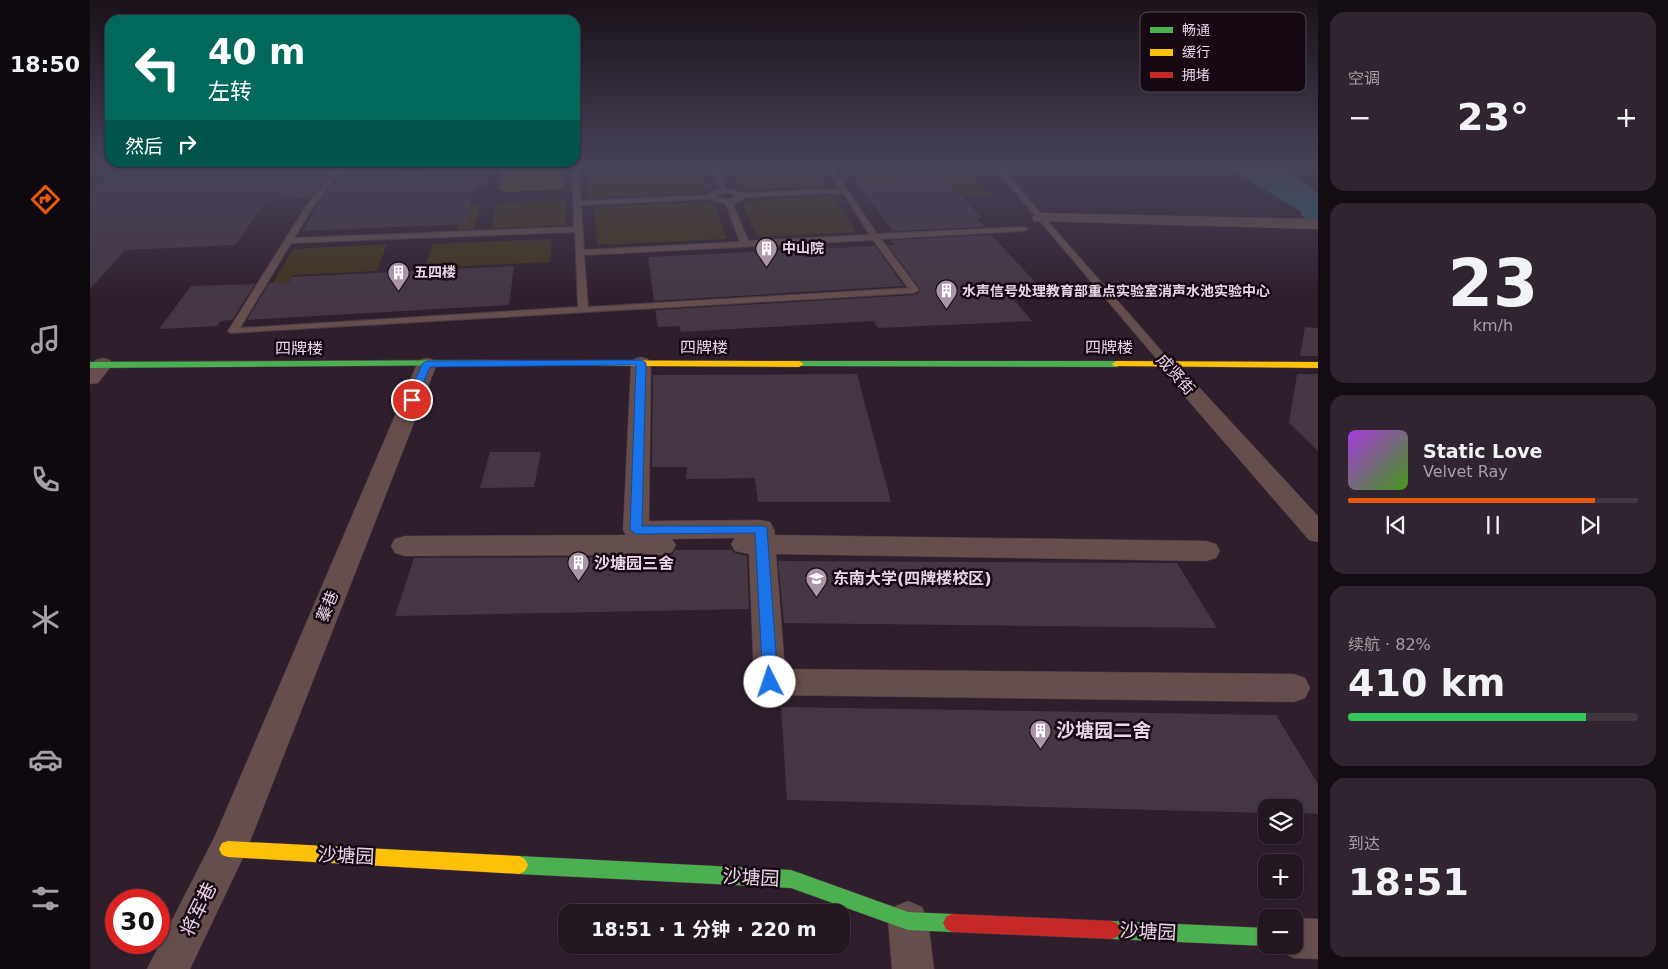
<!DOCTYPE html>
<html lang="zh">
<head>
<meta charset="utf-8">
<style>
  body { margin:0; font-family:"DejaVu Sans","Noto Sans SC",sans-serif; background:#2f242f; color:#f1f3f6; height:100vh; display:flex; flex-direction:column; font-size:19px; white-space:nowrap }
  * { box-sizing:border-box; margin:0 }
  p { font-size:16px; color:#a39fa5 }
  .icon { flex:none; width:28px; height:28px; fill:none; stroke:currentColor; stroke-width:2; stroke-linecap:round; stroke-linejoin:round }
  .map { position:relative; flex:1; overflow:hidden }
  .sheet { display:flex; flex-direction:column; gap:12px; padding:12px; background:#130d13; width:350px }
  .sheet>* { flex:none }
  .banner { position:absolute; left:15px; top:15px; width:475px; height:152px; border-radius:15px; box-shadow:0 1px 4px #0004,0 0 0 1px #403640; background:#00695c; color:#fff; overflow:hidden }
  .controls { position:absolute; left:1168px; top:799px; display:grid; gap:10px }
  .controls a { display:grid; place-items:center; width:45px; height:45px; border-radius:10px; background:#231722; box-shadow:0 1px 4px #0004,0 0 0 1px #403640; font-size:25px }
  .speed { position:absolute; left:15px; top:889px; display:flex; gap:10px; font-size:25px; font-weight:700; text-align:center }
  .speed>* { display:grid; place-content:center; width:65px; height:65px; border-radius:50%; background:#231722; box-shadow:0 1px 4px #0004,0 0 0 1px #403640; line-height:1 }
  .speed .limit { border:8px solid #d22; background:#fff; color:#111 }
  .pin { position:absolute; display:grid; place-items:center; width:42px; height:42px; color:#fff; margin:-21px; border:2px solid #fff; border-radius:50%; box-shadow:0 1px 5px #0007 }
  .me { position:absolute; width:55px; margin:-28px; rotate:356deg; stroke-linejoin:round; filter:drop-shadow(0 0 4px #0008) }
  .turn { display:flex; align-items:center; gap:18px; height:105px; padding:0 20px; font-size:22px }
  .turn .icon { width:65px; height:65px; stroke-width:2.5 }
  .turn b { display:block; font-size:35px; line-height:42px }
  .then { display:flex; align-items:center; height:48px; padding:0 20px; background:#0003; gap:10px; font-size:19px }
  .big { font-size:38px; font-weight:700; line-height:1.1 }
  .sheet .widget { flex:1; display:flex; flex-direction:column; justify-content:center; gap:8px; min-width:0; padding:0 18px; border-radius:15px; background:#2f242f }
  .sheet .dial { align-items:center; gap:0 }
  .dial b { font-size:65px; line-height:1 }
  .song { display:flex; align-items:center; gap:15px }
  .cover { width:60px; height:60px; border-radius:8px; background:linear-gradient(135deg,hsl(280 70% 55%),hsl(100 70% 35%)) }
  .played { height:5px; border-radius:2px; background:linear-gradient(90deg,#ea580c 85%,#403640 85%) }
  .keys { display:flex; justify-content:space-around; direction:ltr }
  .heat { display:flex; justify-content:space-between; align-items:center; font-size:28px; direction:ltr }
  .charge { height:8px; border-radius:4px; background:linear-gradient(90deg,#34c759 82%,#403640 0) }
  .trip { position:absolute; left:468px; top:904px; width:292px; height:50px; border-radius:15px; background:#231722; box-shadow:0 1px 4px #0004,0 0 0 1px #403640; font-weight:700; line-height:50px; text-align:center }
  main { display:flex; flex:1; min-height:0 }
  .menu { display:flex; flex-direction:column; width:90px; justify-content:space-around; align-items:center; background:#0e090e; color:#a39fa5 }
  .menu .icon { width:35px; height:35px }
  .menu .current { color:#ea580c }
  .menu b { font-size:22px; color:#f1f3f6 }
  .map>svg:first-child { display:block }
  .green { fill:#41351a }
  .forest { fill:#675312 }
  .water { fill:#2b5f6a }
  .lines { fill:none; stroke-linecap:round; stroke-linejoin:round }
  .river { fill:#2b5f6a; fill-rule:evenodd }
  .building { fill:#443643 }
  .lane-casing { stroke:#473a46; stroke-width:2 }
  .street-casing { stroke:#473a46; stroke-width:1 }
  .fast-casing { stroke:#473a46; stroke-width:1 }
  .slow-casing { stroke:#473a46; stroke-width:1 }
  .jam-casing { stroke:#473a46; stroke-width:1 }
  .lane { fill:#654e4c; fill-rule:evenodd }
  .street { fill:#654e4c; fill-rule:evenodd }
  .fast { fill:#4caf50; fill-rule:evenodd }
  .slow { fill:#ffc107; fill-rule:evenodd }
  .jam { fill:#c62828; fill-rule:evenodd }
  .route { fill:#1a73e8; stroke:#114b97 }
  .labels { text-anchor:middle; stroke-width:5; stroke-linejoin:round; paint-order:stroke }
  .far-poi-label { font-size:14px; font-weight:bold; fill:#ead5e6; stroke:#160914; text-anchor:start }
  .street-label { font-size:16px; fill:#ead5e6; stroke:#160914 }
  .poi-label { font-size:16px; font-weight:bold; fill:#ead5e6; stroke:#160914; text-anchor:start }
  .near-poi-label { font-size:19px; font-weight:bold; fill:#ead5e6; stroke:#160914; text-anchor:start }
  .near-street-label { font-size:19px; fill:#ead5e6; stroke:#160914 }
  .key { fill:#160914; stroke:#564653; stroke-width:1 }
  .key-label { font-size:14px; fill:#ead5e6 }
</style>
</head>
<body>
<main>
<nav class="menu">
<b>18:50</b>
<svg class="icon current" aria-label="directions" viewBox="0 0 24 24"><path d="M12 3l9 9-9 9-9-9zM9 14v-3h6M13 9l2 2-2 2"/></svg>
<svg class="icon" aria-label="music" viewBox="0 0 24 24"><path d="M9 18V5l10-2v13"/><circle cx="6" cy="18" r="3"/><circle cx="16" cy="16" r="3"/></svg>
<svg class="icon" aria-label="phone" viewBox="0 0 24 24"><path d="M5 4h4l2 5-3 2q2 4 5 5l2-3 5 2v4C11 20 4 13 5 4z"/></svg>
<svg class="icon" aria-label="climate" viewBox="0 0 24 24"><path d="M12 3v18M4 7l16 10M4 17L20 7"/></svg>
<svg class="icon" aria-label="car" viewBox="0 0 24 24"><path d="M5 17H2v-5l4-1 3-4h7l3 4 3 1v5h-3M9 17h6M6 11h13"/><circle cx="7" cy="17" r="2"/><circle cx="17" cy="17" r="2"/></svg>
<svg class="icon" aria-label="filters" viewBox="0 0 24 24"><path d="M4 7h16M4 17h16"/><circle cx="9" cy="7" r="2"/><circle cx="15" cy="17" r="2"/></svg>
</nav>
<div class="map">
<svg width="1228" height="969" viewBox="0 0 1228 969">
  <rect width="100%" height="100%" fill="#2f1f2d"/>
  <g class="green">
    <polygon points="497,167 612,167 619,188 609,193 500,198"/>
    <polygon points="639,167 725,167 737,186 659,190 646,186"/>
    <polygon points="757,167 874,167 902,194 826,197 783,204"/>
    <polygon points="398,168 395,186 385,186 387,173 303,177 306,172"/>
    <polygon points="743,196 766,232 668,237 653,205 664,200"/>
    <polygon points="475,200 476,225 402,228 406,207 418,202"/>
    <polygon points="614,202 626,207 637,239 507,245 504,207"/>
    <polygon points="380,205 390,205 384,229 368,230 369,224"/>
    <polygon points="462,239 460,262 334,268 343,244"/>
    <polygon points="297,244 287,271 203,275 179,318 162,319 203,249"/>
  </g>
  <polygon class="forest" points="412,167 472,167 474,189 419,192 409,189"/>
  <polygon class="water" points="1144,167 1164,167 1199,191 1228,208 1228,227 1211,215 1211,211 1165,184"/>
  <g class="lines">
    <polygon class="river" points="1155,167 1189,167 1228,193 1228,218 1216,215 1159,173"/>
  </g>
  <g class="building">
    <polygon points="50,167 99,167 96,169 246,167 220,198 177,200 145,245 35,250 0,289 0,193 14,180 36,180"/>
    <polygon points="256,167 308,167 303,177 388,173 376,224 212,231 231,200"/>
    <polygon points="855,178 892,218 886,218 894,227 803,231 768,183"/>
    <polygon points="901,235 949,286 914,288 942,321 788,328 784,321 591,332 589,326 568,327 565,310 824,295 830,292 830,289 798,245 805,245 801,240"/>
    <polygon points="785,246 814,286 564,301 558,257"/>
    <polygon points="424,266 419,305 157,320 179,283 199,283 202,277"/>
    <polygon points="165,284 142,320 131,321 127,326 69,329 101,286"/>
    <polygon points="1215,327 1228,328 1228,356 1210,356"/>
    <polygon points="767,374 801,502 668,502 665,478 596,479 597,467 562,467 563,375"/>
    <polygon points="1207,374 1228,374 1228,451 1199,423"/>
    <polygon points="400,452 451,452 444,487 390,488"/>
    <polygon points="585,550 642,550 645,553 657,556 659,609 305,616 324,558 572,557 583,554"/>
    <polygon points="688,561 1087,563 1127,628 694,623"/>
    <polygon points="691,707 1186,715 1228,784 1228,814 1204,813 1204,808 1176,808 1176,813 697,800"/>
  </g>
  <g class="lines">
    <defs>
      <g id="lane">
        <path d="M 248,167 L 254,167 L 223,207 L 204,238 L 484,227 L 482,167 L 488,167 L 491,201 L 617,195 L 630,189 L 621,167 L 627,167 L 637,189 L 654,193 L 750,189 L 736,167 L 742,167 L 787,234 L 934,227 L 938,229 L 934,231 L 791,239 L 829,290 L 824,293 L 140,333 L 138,331 L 216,206 ZM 635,192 L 647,196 L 638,200 L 625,197 ZM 753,193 L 780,235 L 658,241 L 643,204 L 656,197 ZM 618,199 L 636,204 L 650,242 L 494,250 L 491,205 ZM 485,232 L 488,307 L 150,328 L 201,243 ZM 783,240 L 818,288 L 498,307 L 494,255 Z"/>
        <polygon points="904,167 910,167 1081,362 1082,364 1081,366 1073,366"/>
      </g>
      <g id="street">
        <polygon points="950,213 1228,219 1228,229 944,221 942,218 944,215"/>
        <polygon points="551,357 558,359 561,363 559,521 671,520 680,522 684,529 685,535 1116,541 1126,544 1130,551 1126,558 1116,561 686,554 695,669 1204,674 1215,678 1220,688 1215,698 1204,702 680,695 669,691 664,682 659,554 645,551 641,544 645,538 582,539 586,545 582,552 572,555 315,556 305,553 301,546 305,539 315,536 536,535 533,530 541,363 544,359"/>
        <polygon points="13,358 20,360 23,364 8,383 0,384 0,366 6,360"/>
        <polygon points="337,358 344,360 347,364 157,849 100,969 57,969 125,836 327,364 330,360"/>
        <polygon points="1077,358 1084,360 1228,516 1228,542 1219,540 1070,368 1067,364 1070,360"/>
        <polygon points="818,901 832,907 838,921 844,969 802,969 798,921 804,907"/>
        <polygon points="1204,918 1228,919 1228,959 1204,958 1190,952 1186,945 1204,945"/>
      </g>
      <g id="fast">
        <polygon points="397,360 402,363 400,365 0,368 0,362"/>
        <polygon points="709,361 1027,361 1032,364 1027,367 706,366 704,364"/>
        <polygon points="429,856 701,870 818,912 862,914 868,917 871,923 868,929 862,932 818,930 701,888 429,874 423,871 420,865 423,859"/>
        <polygon points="1022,921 1176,928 1176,945 1179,945 1176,946 1022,939 1016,936 1013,930 1016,924"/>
      </g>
      <g id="slow">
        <polygon points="397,360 709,361 714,364 709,367 394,365 392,363"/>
        <polygon points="1027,361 1228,362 1228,368 1024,366 1022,364"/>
        <polygon points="138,841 429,856 435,859 438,865 435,871 429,874 138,857 132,855 129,849 132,843"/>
      </g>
      <polygon id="jam" points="862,914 1022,921 1028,924 1031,930 1028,936 1022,939 862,932 856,929 853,923 856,917"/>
    </defs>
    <use href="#lane" class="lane-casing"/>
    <use href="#street" class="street-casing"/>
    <use href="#fast" class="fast-casing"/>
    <use href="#slow" class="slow-casing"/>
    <use href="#jam" class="jam-casing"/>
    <use href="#lane" class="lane"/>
    <use href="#street" class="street"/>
    <use href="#fast" class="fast"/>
    <use href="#slow" class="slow"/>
    <use href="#jam" class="jam"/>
  </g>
  <linearGradient id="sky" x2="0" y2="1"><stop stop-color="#1a1119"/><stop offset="0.55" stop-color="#474257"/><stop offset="1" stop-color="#474257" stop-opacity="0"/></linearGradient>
  <rect width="1228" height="302" fill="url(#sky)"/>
  <polygon class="route" points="551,360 556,363 552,526 675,526 677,529 688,682 686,686 680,688 675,686 673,682 665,533 546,534 540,530 546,365 340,367 325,402 318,402 317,400 332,364 337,361"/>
  <defs>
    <symbol id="building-pin" viewBox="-11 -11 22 30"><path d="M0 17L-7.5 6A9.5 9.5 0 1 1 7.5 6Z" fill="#a995a5" stroke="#160914"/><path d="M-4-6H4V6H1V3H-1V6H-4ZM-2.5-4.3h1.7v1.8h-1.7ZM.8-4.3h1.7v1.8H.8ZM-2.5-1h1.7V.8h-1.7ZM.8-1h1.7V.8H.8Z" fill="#fff"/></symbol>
    <symbol id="university-pin" viewBox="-11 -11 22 30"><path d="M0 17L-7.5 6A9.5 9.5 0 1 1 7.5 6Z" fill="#a995a5" stroke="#160914"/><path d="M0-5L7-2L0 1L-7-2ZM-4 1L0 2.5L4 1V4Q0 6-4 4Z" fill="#fff"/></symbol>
  </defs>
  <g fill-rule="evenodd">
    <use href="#building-pin" x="664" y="236" width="25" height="34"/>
    <use href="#building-pin" x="296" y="260" width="25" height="34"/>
    <use href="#building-pin" x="844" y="278" width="25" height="34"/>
    <use href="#building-pin" x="476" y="550" width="25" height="34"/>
    <use href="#university-pin" x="714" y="566" width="25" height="34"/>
    <use href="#building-pin" x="938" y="718" width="25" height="34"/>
  </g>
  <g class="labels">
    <g class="far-poi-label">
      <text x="692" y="253">中山院</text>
      <text x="324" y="277">五四楼</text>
      <text x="872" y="296">水声信号处理教育部重点实验室消声水池实验中心</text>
    </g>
    <g class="street-label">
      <text x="614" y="353">四牌楼</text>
      <text x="1019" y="353">四牌楼</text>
      <text x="209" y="354">四牌楼</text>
      <text transform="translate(1086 374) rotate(48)" y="6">成贤街</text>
      <text transform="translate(237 606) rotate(-68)" y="6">蓁巷</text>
    </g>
    <g class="poi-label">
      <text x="504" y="569">沙塘园三舍</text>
      <text x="743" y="584">东南大学(四牌楼校区)</text>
    </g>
    <g class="near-poi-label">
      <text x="966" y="737">沙塘园二舍</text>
    </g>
    <g class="near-street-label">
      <text transform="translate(256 855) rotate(3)" y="7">沙塘园</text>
      <text transform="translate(661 877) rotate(3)" y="7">沙塘园</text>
      <text transform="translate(108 909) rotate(-64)" y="7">将军巷</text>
      <text transform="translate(1058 931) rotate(3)" y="7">沙塘园</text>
    </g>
  </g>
  <rect x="1050" y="12" width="166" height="80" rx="8" class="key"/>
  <rect x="1060" y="27" width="23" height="6" fill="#4caf50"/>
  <rect x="1060" y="49" width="23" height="7" fill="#ffc107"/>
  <rect x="1060" y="72" width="23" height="6" fill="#c62828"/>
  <g class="key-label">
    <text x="1092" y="35">畅通</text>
    <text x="1092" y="57">缓行</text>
    <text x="1092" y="80">拥堵</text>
  </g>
</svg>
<div class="controls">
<a><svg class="icon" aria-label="layers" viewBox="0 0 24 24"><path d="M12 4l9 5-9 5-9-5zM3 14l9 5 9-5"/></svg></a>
<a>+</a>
<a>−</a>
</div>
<div class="speed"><div class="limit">30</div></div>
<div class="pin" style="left:322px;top:400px;background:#d93025"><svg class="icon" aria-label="arrive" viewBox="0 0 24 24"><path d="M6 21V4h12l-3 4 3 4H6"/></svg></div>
<svg class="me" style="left:680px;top:682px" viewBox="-20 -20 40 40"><circle r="19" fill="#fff"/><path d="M0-13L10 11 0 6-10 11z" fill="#1a73e8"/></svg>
<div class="trip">18:51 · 1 分钟 · 220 m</div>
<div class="banner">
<div class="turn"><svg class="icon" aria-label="left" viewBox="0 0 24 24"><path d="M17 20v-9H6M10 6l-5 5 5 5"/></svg><div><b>40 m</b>左转</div></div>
<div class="then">然后<svg class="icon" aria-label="right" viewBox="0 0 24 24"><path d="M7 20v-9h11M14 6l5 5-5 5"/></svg></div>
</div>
</div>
<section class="sheet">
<div class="widget"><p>空调</p>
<div class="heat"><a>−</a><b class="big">23°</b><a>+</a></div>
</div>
<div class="widget dial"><b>23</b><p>km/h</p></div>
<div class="widget">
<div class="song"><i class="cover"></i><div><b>Static Love</b><p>Velvet Ray</p></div></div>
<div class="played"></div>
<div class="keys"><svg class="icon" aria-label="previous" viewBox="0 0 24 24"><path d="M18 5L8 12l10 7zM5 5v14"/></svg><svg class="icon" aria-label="pause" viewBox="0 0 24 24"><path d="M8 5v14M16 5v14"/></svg><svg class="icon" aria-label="next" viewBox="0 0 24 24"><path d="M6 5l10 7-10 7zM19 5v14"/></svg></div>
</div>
<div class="widget"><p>续航 · 82%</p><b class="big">410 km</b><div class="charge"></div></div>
<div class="widget"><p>到达</p><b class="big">18:51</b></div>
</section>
</main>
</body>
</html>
